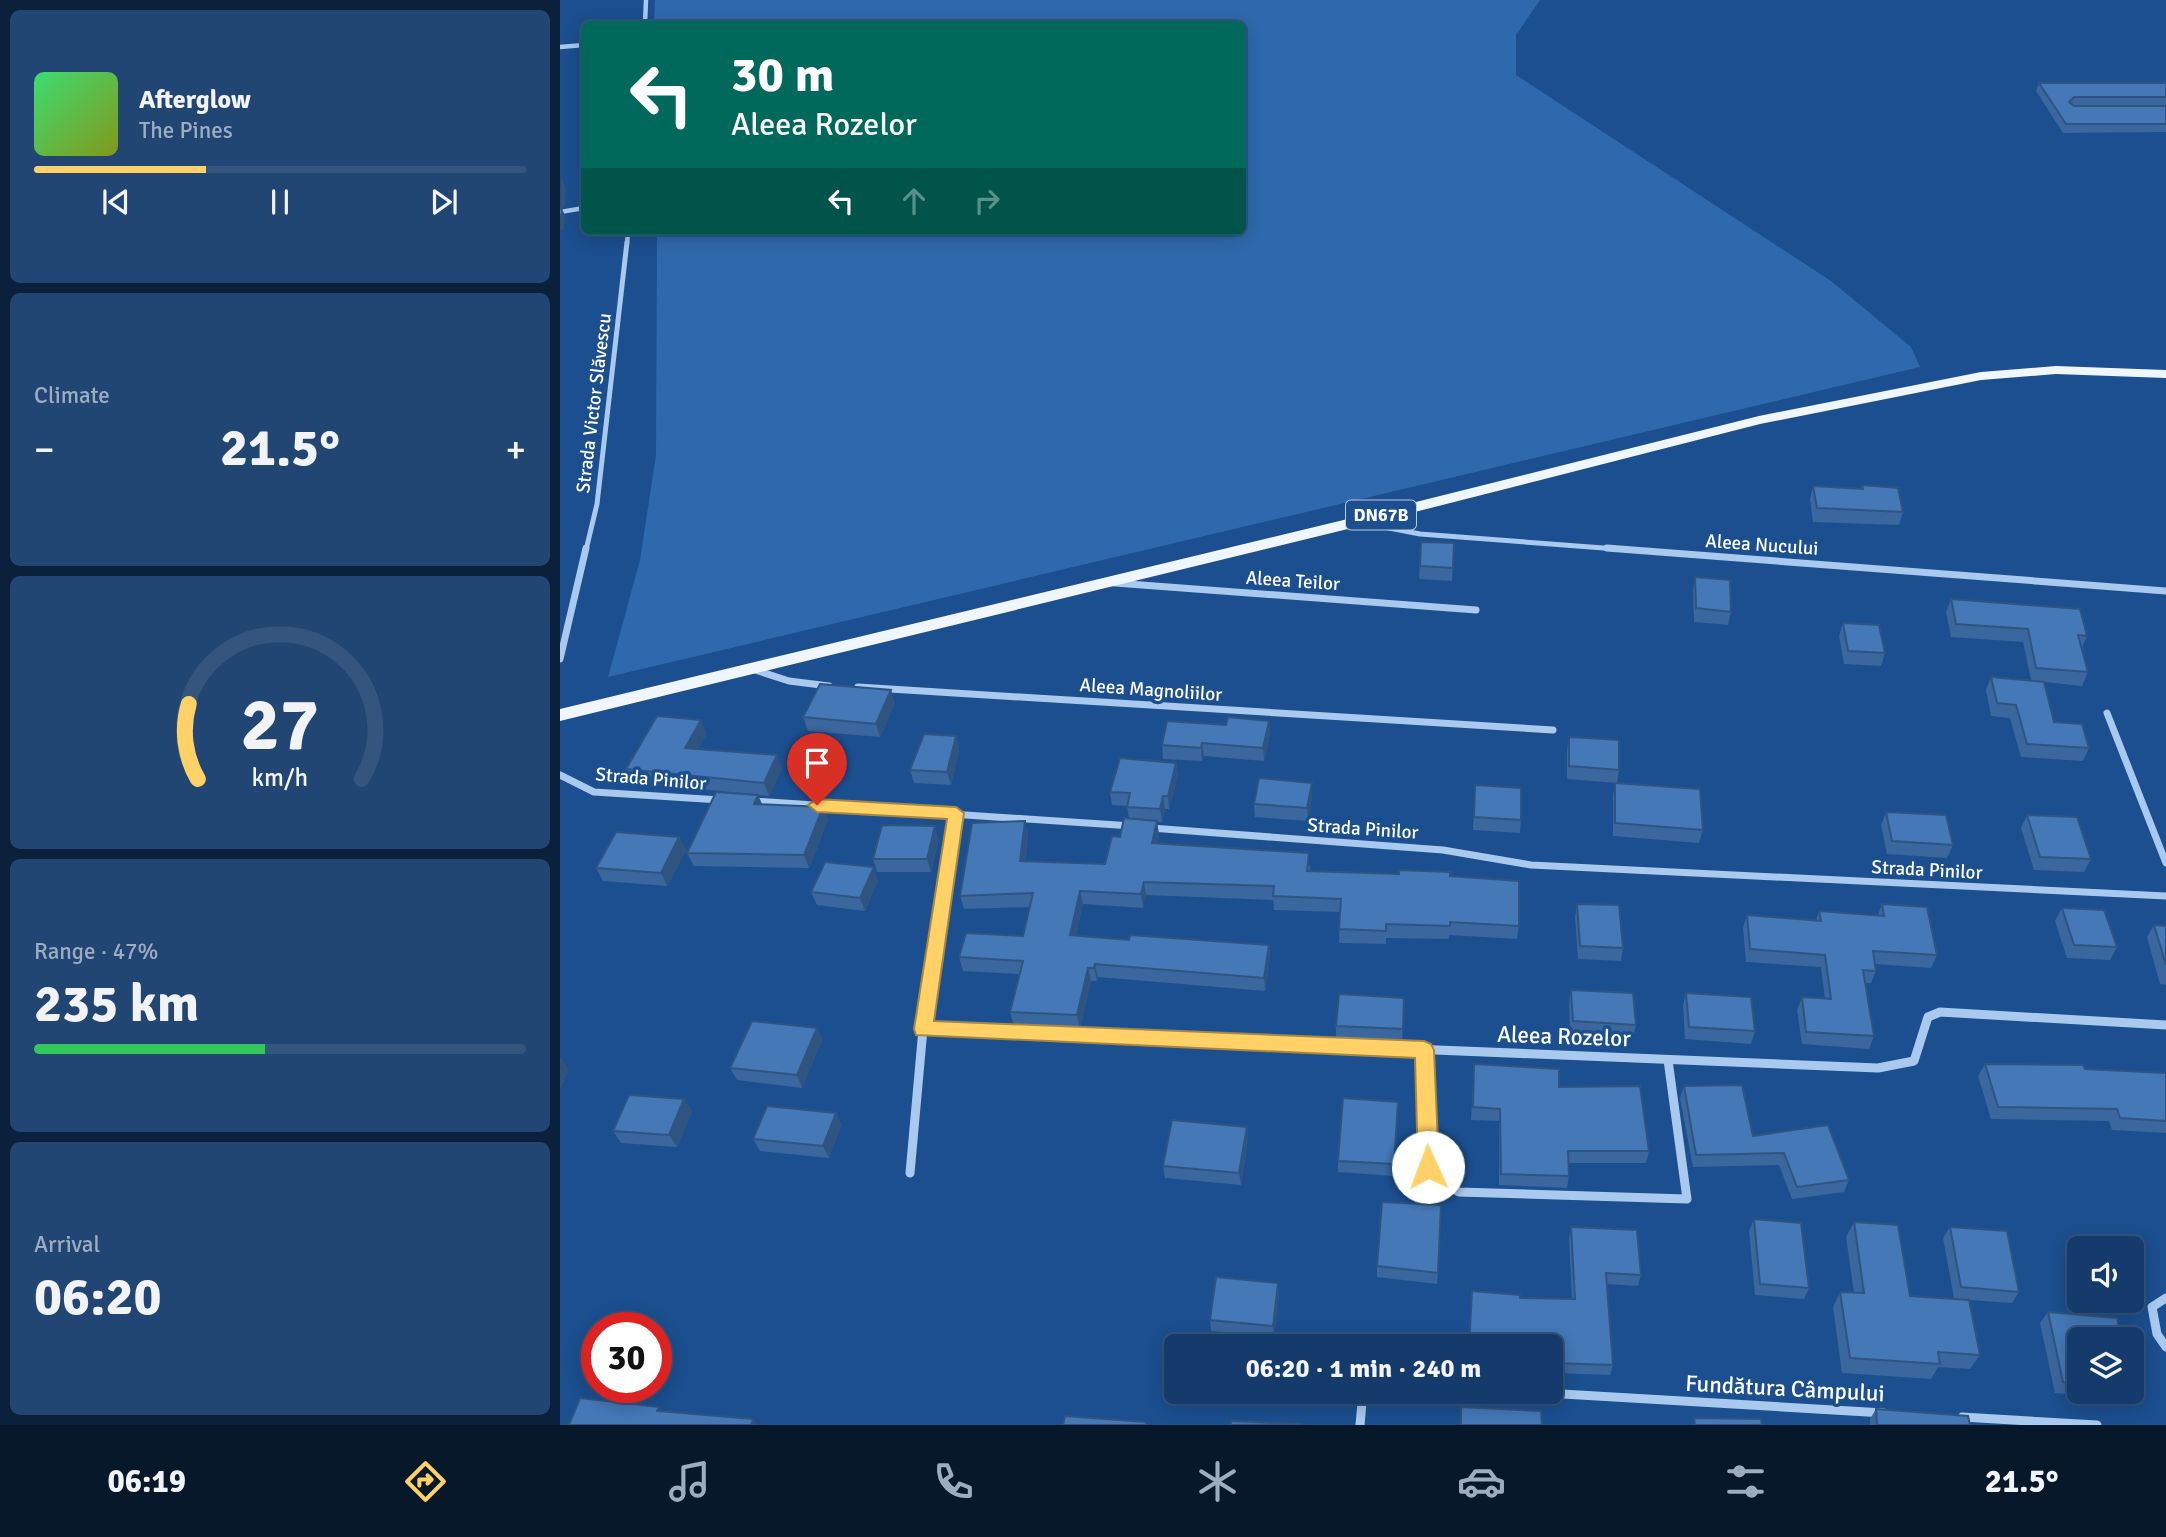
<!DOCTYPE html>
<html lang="en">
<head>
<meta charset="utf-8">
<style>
  body { margin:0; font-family:Signika,sans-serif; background:#214673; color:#f1f3f6; height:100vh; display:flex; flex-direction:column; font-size:26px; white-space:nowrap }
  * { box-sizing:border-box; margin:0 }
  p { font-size:23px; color:#9dadc1 }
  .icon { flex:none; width:38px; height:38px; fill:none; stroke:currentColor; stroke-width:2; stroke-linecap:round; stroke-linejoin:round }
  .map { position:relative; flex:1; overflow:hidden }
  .panel { display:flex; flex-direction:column; gap:10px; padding:10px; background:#0b203b; width:560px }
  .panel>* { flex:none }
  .hud { position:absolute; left:21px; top:21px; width:665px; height:214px; border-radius:10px; box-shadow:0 4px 18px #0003,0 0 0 2px #33557e; background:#00695c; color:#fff; overflow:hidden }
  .buttons { position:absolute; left:1507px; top:1236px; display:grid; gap:14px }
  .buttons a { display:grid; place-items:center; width:77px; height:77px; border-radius:10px; background:#143b6b; box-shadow:0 4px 18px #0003,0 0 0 2px #33557e; font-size:35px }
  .speed { position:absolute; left:21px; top:1312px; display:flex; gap:14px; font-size:35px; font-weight:700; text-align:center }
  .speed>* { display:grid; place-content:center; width:91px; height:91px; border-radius:50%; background:#143b6b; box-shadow:0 4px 18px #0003,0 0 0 2px #33557e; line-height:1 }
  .speed .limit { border:10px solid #d22; background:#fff; color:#111 }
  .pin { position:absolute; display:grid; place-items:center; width:60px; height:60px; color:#fff; margin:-72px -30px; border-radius:50% 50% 50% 0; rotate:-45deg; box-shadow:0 0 7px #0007 }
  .pin .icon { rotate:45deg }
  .me { position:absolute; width:77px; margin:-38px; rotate:358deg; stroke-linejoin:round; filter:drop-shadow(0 0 5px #0008) }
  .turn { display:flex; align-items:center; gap:24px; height:147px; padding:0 35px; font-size:32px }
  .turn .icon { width:91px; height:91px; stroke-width:2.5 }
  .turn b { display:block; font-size:49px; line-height:60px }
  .lanes { display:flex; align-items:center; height:66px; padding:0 35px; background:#0003; justify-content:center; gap:35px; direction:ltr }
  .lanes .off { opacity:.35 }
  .big { font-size:52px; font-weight:800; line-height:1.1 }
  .panel .card { flex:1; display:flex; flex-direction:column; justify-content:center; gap:10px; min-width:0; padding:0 24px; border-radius:10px; background:#214673 }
  .panel .dial { align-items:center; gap:0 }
  .dial svg { height:182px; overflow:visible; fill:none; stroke:#33557e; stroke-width:7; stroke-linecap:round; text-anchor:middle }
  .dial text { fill:#f1f3f6; stroke:none }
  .song { display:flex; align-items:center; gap:21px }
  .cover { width:84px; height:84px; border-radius:10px; background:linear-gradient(135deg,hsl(140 70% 55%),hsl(70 70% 35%)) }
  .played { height:7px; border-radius:4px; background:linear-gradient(90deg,#ffd166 35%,#33557e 35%) }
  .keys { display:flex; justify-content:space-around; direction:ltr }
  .heat { display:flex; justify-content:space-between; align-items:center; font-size:38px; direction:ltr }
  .charge { height:10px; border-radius:5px; background:linear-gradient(90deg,#34c759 47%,#33557e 0) }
  .trip { position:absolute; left:604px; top:1334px; width:399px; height:70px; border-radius:10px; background:#143b6b; box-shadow:0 4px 18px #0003,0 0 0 2px #33557e; font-weight:800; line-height:70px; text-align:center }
  .dock { display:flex; height:112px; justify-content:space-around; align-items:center; background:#08182b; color:#9dadc1 }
  .dock .icon { width:49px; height:49px }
  .dock .current { color:#ffd166 }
  .dock b { font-size:32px; color:#f1f3f6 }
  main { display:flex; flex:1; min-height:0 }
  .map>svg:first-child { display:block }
  .green { fill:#2e69ad }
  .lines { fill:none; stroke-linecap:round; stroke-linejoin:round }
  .minor-far3 { stroke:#a9c9ee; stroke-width:4.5 }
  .minor-far2 { stroke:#a9c9ee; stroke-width:5 }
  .minor-far1 { stroke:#a9c9ee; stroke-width:7 }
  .minor { stroke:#a9c9ee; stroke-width:9 }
  .primary { fill:#f0f6ff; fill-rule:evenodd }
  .wall { fill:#3a679d }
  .shaded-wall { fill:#305480 }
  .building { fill:#4478b7; stroke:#305480; stroke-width:2 }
  .route { fill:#ffd166; stroke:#a68842; stroke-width:2 }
  .labels { text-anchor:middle; stroke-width:7; stroke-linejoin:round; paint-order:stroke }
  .shield { fill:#1b4f8f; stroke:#bbcadd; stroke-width:2 }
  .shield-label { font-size:18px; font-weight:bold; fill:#fff }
  .street-label { font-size:19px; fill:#fff; stroke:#1b4f8f }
  .near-street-label { font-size:23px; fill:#fff; stroke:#1b4f8f }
</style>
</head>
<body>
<main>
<section class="panel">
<div class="card">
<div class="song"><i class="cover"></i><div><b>Afterglow</b><p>The Pines</p></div></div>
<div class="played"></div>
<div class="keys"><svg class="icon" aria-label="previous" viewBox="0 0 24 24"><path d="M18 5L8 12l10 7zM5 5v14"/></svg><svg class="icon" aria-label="pause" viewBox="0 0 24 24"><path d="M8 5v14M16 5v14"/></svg><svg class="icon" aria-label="next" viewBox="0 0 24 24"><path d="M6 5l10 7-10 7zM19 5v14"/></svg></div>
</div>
<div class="card"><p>Climate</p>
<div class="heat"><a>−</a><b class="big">21.5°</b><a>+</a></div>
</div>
<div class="card dial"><svg viewBox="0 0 100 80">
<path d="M14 69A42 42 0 1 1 86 69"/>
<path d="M14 69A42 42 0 0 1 10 36" stroke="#ffd166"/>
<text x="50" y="56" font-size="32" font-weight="700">27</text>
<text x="50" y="72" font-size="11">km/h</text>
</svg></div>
<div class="card"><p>Range · 47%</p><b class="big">235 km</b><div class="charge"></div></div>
<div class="card"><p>Arrival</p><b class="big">06:20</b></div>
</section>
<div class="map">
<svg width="1606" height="1425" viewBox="0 0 1606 1425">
  <rect width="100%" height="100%" fill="#1b4f8f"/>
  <polygon class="green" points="95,0 980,0 956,35 956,75 1271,281 1351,347 1360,367 48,677 80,560 96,455 97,231 682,231 682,24 94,24"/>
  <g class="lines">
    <g class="minor-far3">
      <polyline points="85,24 86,0"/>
      <polyline points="0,47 24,45"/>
      <polyline points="0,212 24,208"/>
      <polyline points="67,244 68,231"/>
    </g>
    <g class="minor-far2">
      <polyline points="798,522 860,534 1070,550"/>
      <polyline points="26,550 37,504 67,242"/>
    </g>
    <g class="minor-far1">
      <polyline points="1047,548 1606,591"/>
      <polyline points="555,583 916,610"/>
      <polyline points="0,659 26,548"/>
      <polyline points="192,669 229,681 269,686"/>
      <polyline points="298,687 993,730"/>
      <polyline points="1547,713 1606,863"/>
      <polyline points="0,775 34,792 160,800"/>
      <polyline points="193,801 572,826"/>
      <polyline points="591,828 883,850 971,865 1606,896"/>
      <polyline points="377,937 396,813"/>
    </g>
    <g class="minor">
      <polyline points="363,1029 1318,1068 1354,1061 1368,1017 1380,1012 1606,1025"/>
      <polyline points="864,1050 868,1167 881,1183 899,1192 1127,1199 1108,1060"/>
      <polyline points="350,1173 363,1029 377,935"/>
      <polyline points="1606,1298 1592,1307 1597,1334 1606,1347"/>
      <polyline points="952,1391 1324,1413"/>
      <polyline points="1402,1417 1537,1425"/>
      <polyline points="800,1425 802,1403 810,1391"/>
    </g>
    <polygon class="primary" points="1496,366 1606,370 1606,378 1496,374 1421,380 1200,424 796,527 0,721 0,709 796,517 1199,416 1421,372"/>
  </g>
  <g class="wall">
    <polygon points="1479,83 1606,83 1606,105 1513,105 1514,106 1606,106 1606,132 1503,133 1476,91"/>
    <polygon points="1302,485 1343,512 1339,525 1253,522 1250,499 1253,486 1301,489"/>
    <polygon points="861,542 894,543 892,581 859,579"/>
    <polygon points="1135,577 1171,612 1168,625 1134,622 1133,590"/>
    <polygon points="1391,599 1527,636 1522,648 1528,672 1522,686 1484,682 1494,722 1529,748 1523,761 1461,757 1450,718 1431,716 1426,690 1431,677 1471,680 1463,642 1391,637 1386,612"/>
    <polygon points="1283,623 1325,653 1321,666 1284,664 1279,636"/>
    <polygon points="335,703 320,737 248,731 243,717"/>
    <polygon points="709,721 710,734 704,761 644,756 642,761 603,759 602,745 666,725"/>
    <polygon points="147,733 138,749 222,768 209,796 73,782 66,769"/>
    <polygon points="396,736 399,749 391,785 354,783 350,770"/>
    <polygon points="1009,737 1059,770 1057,783 1007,779 1007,750"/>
    <polygon points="616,763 618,776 609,809 605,809 602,822 597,822 599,835 597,843 750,866 750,871 890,876 959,926 957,939 889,935 889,939 826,938 826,944 779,943 780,912 714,910 713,900 586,895 583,908 523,904 516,936 569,940 709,945 710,958 705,991 538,977 537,981 531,981 520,1028 454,1026 450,1012 460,974 403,971 399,957 463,936 470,907 404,909 400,896 465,821 468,835 465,861 545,864 569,819 567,806 552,805 550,792"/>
    <polygon points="752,783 752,796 748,821 695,817 694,804"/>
    <polygon points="1055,783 1143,830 1139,843 1053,836 1053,796"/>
    <polygon points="915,785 961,820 960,833 913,830"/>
    <polygon points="202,804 263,807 268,820 249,868 134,866 127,853"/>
    <polygon points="1326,812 1393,845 1387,858 1327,854 1321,825"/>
    <polygon points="1467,815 1531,859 1524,872 1474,870 1461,828"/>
    <polygon points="119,837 126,850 107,886 43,881 36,868"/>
    <polygon points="379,838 371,872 317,872 313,859"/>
    <polygon points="318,880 305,911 257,905 251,892"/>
    <polygon points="1017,904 1063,948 1061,961 1018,959 1015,917"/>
    <polygon points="1322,904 1377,955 1371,968 1315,964 1316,971 1311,983 1305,983 1314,1036 1309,1049 1242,1044 1237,1010 1242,997 1265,999 1261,967 1186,962 1183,928 1187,915 1256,920 1259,911 1318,915"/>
    <polygon points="1502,908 1557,947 1550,960 1507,958 1495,921"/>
    <polygon points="1594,925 1606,926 1606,985 1600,984 1587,937"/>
    <polygon points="1011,990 1076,1025 1073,1037 1010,1034 1009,1002"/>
    <polygon points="1126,993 1195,1031 1191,1044 1125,1039 1123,1005"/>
    <polygon points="844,998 842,1042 776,1039 776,1026"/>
    <polygon points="257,1028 262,1040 242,1088 177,1080 170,1068"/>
    <polygon points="914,1064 999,1087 1089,1151 1086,1163 1008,1163 1009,1176 1007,1188 939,1185 939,1121 911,1120"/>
    <polygon points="1425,1064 1606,1073 1606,1133 1552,1130 1549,1121 1431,1119 1418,1076"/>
    <polygon points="1124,1086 1193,1136 1289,1180 1284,1192 1232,1199 1219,1165 1133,1167 1120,1098"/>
    <polygon points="124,1099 132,1111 117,1147 61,1143 53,1131"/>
    <polygon points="838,1102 834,1176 778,1172 778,1161"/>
    <polygon points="276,1113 281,1125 269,1158 200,1151 193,1139"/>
    <polygon points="687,1127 688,1139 681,1185 605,1178 603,1166"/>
    <polygon points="1194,1219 1249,1288 1244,1299 1195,1295 1189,1231"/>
    <polygon points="1294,1222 1350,1296 1394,1298 1383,1238 1390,1227 1459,1292 1452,1303 1409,1300 1420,1355 1410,1369 1378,1367 1371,1379 1282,1373 1273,1307 1280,1292 1294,1293 1286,1237"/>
    <polygon points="1011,1227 1081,1275 1078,1286 1046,1284 1053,1365 1050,1375 991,1373 990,1346 908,1346 912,1291 960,1298 1012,1299 1009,1238"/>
    <polygon points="817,1266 878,1273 877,1284 817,1277"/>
    <polygon points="719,1294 714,1337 651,1331 650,1320"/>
    <polygon points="1488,1312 1519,1339 1519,1391 1571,1391 1564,1399 1495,1393 1480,1323"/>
    <polygon points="1316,1409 1410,1425 1310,1425 1310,1419"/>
  </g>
  <g class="shaded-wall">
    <polygon points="1,176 6,188 5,206 2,208 5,216 4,229 0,230"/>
    <polygon points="331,690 335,703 320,737 316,724"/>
    <polygon points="141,720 147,733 131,762 125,748"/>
    <polygon points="709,721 710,734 704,761 703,748"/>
    <polygon points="396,736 399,749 391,785 387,772"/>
    <polygon points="642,743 644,756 642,761 641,748"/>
    <polygon points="217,755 222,768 209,796 204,783"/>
    <polygon points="616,763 618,776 609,809 608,796"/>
    <polygon points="752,783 752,796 748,821 747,808"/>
    <polygon points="198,795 204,808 194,804"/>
    <polygon points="603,796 605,809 602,822 600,809"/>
    <polygon points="263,807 268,820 249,868 244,855"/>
    <polygon points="465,821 468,835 463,874 460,861"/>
    <polygon points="597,821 599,835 594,857 592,843"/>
    <polygon points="375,826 379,838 371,872 367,859"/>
    <polygon points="119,837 126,850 107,886 101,873"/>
    <polygon points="314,867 318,880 305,911 300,898"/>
    <polygon points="584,882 586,895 583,908 581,894"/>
    <polygon points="520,891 523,904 513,949 510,935"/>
    <polygon points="709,945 710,958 705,991 704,978"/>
    <polygon points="535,964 538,977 537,981 534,968"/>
    <polygon points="528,968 531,981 520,1028 517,1015"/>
    <polygon points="257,1028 262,1040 242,1088 237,1075"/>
    <polygon points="1,1057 9,1070 0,1090 0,1059"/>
    <polygon points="124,1099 132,1111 117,1147 109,1135"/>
    <polygon points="276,1113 281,1125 269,1158 263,1146"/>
    <polygon points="687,1127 688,1139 681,1185 679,1173"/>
    <polygon points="718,1283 719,1294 714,1337 713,1326"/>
    <polygon points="193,1419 198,1425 191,1425"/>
  </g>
  <g class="building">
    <polygon points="1479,83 1606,83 1606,97 1514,97 1509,102 1514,106 1606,106 1606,124 1506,124"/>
    <polygon points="1302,485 1338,488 1343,512 1257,508 1253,486 1303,489"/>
    <polygon points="861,542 894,543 893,568 860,566"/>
    <polygon points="1135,577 1170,580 1171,612 1136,608"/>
    <polygon points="1391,599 1520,609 1527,636 1518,635 1528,672 1476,668 1468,629 1396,624"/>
    <polygon points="1283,623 1319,625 1325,653 1288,651"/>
    <polygon points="1431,677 1484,682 1494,722 1522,724 1529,748 1467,744 1456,705 1437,703"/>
    <polygon points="260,684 331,690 316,724 243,717"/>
    <polygon points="97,716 141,720 125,748 217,755 204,783 66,769"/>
    <polygon points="668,717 709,721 703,748 642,743 641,748 602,745 607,721 666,725"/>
    <polygon points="364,734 396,736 387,772 350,770"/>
    <polygon points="1009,737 1059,740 1059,770 1009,766"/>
    <polygon points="560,758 616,763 608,796 603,796 600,809 567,807 570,793 550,792"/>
    <polygon points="699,778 752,783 747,808 694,804"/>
    <polygon points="1055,783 1140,789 1143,830 1055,823"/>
    <polygon points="915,785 961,788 961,820 914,817"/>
    <polygon points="156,792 198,795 194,804 263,807 244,855 127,853"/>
    <polygon points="1326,812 1386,815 1393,845 1332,841"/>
    <polygon points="1467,815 1517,817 1531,859 1480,857"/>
    <polygon points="564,818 597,821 592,843 749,853 747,871 839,874 839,870 890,872 890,876 959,881 959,926 890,922 890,926 826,924 826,931 779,929 781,899 713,896 714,886 584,882 581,894 520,891 510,935 569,940 570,935 709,945 704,978 535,964 534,968 528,968 517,1015 450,1012 463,961 399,957 406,933 463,936 473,893 400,896 412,823 465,821 460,861 545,864 552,836 560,837"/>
    <polygon points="322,825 375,826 367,859 313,859"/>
    <polygon points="56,832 119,837 101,873 36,868"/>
    <polygon points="265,862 314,867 300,898 251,892"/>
    <polygon points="1017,904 1059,905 1063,948 1020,946"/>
    <polygon points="1322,904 1367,907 1377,955 1313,951 1316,971 1303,970 1314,1036 1246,1032 1242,997 1271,999 1265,955 1190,949 1187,915 1261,921 1259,911 1324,916"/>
    <polygon points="1502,908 1544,910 1557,947 1514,945"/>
    <polygon points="1594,925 1606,926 1606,965"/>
    <polygon points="1011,990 1073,993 1076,1025 1013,1021"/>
    <polygon points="1126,993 1191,997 1195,1031 1129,1027"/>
    <polygon points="779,994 844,998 843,1029 776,1026"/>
    <polygon points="192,1021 257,1028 237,1075 170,1068"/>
    <polygon points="914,1064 999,1069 999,1087 1080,1086 1089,1151 1008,1151 1009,1176 941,1174 940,1109 913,1107"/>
    <polygon points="1425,1064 1523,1065 1525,1069 1606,1073 1606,1121 1560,1118 1557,1109 1438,1107"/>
    <polygon points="1182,1085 1193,1136 1268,1125 1289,1180 1237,1187 1224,1153 1136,1155 1124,1086"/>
    <polygon points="69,1095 124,1099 109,1135 53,1131"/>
    <polygon points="783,1098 838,1102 834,1164 778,1161"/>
    <polygon points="207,1106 276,1113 263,1146 193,1139"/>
    <polygon points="612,1120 687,1127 679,1173 603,1166"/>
    <polygon points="822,1202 881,1205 878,1273 817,1266"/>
    <polygon points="1194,1219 1241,1223 1249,1288 1200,1284"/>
    <polygon points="1294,1222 1338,1225 1350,1296 1409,1300 1420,1355 1378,1352 1380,1364 1290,1358 1280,1292 1304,1293"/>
    <polygon points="1011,1227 1077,1230 1081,1275 1046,1273 1053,1365 993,1363 993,1356 990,1356 990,1346 909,1346 912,1291 960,1295 960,1298 1015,1299"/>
    <polygon points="1390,1227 1447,1231 1459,1292 1401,1287"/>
    <polygon points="656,1277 718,1283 713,1326 650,1320"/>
    <polygon points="1488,1312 1557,1318 1562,1339 1519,1339 1519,1384 1503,1382"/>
    <polygon points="20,1398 99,1407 97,1411 193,1419 191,1425 9,1425"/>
    <polygon points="901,1407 981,1411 982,1425 901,1425"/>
    <polygon points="1316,1409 1408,1416 1410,1425 1317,1425"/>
    <polygon points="505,1416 586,1422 586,1425 503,1425"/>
    <polygon points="1134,1418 1201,1419 1202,1425 1135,1425"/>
    <polygon points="671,1421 742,1424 671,1425"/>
  </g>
  <polygon class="route" points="257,799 396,807 404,813 374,1021 864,1041 871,1044 874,1050 879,1167 876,1173 868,1176 861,1173 858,1167 855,1058 356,1035 354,1029 387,819 257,812 248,805"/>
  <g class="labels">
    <rect class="shield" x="786" y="500.5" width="70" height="29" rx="5"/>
    <g class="shield-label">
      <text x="821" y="521">DN67B</text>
    </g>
    <g class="street-label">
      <text transform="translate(33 403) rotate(-83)" y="7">Strada Victor Slăvescu</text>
      <text transform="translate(1202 544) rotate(4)" y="7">Aleea Nucului</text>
      <text transform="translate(733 580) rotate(4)" y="7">Aleea Teilor</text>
      <text transform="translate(591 689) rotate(4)" y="7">Aleea Magnoliilor</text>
      <text transform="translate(91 778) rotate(5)" y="7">Strada Pinilor</text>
      <text transform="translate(803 828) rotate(4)" y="7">Strada Pinilor</text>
      <text transform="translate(1367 869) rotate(3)" y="7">Strada Pinilor</text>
    </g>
    <g class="near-street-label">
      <text transform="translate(1004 1036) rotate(2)" y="8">Aleea Rozelor</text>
      <text transform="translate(1225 1388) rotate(3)" y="8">Fundătura Câmpului</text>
    </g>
  </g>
</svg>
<div class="buttons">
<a><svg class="icon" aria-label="sound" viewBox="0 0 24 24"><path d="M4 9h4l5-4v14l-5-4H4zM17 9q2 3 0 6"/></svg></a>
<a><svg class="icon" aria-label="layers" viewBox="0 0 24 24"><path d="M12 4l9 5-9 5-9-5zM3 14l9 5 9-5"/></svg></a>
</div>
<div class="speed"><div class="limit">30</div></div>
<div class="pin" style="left:257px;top:805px;background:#d93025"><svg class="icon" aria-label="arrive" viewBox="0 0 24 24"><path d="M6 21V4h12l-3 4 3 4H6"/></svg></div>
<svg class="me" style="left:868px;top:1167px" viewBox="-20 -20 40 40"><circle r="19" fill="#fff"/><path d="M0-13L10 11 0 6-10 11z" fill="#ffd166"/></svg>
<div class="trip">06:20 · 1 min · 240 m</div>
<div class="hud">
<div class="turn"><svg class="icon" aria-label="left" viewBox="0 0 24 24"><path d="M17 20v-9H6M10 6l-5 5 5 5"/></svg><div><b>30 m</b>Aleea Rozelor</div></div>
<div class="lanes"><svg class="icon" aria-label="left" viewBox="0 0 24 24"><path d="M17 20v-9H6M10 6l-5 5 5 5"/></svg><svg class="icon off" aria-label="ahead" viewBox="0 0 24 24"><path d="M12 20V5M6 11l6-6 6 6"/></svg><svg class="icon off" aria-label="right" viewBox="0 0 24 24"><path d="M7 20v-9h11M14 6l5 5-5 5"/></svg></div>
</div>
</div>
</main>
<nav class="dock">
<b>06:19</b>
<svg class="icon current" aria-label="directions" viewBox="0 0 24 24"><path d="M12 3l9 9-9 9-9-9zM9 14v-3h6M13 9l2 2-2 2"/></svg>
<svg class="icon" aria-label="music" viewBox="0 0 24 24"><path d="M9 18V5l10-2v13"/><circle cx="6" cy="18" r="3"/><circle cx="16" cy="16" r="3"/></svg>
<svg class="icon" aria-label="phone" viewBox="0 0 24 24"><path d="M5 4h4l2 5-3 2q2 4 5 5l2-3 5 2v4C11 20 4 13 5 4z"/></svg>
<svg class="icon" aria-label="climate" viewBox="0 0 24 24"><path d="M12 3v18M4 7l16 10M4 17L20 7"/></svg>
<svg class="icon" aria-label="car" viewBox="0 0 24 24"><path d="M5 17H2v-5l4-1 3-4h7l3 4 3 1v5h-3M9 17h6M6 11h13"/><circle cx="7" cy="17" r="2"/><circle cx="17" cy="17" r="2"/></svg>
<svg class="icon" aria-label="filters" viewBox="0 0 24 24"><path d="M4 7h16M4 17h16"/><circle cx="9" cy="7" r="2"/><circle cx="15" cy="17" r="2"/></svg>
<b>21.5°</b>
</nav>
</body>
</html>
